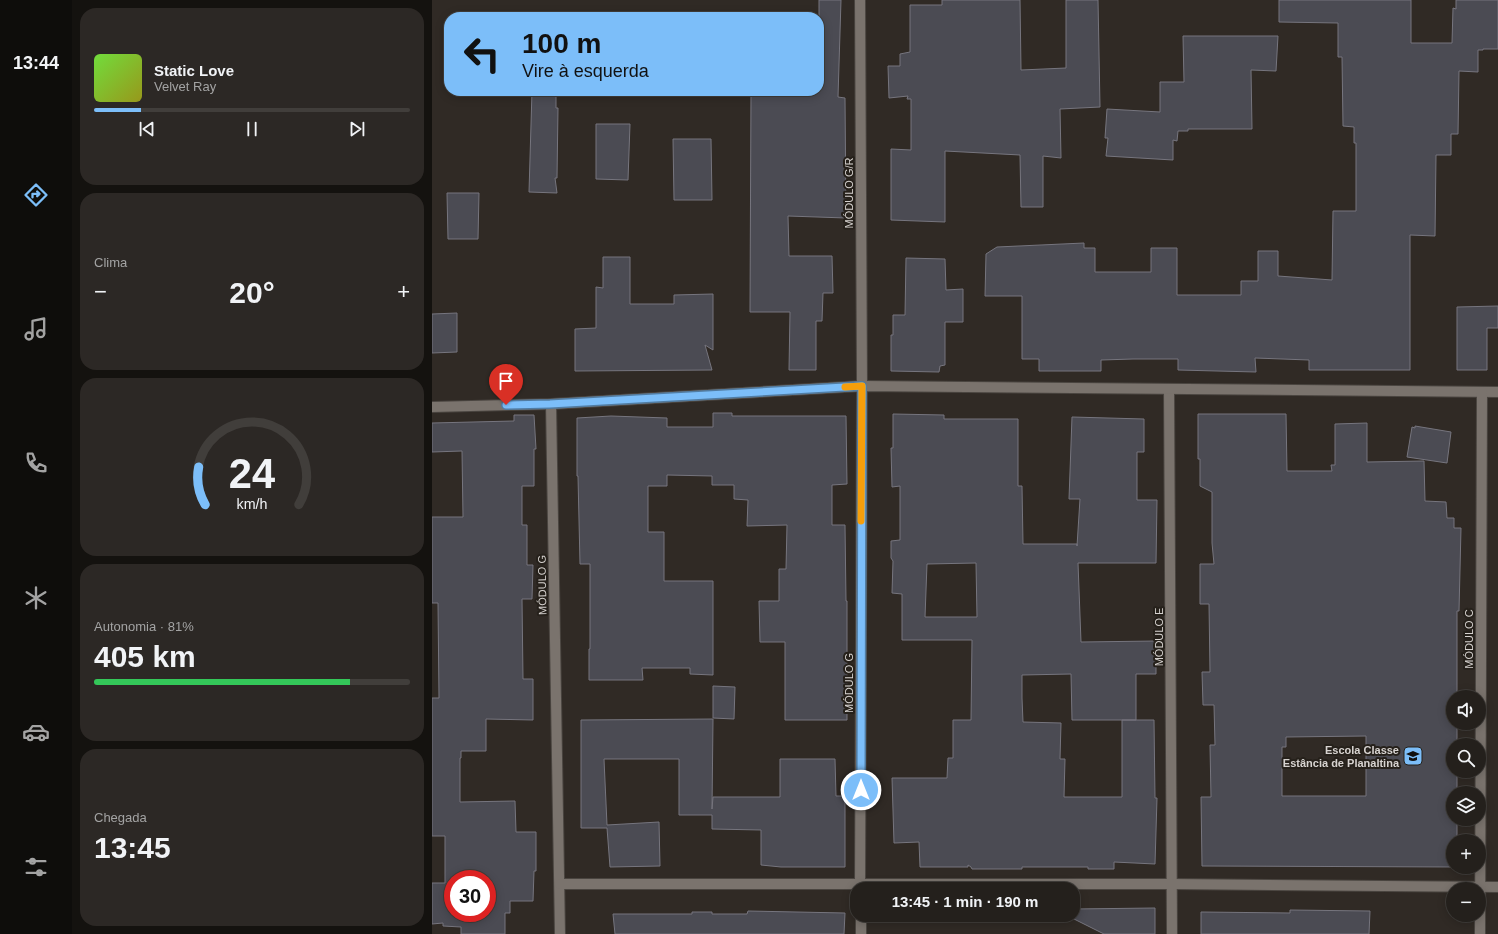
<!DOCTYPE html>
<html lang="pt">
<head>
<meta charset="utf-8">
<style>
  body { margin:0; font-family:Arial,sans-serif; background:#2c2825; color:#f1f3f6; height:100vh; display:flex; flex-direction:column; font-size:15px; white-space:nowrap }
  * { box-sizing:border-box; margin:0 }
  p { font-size:13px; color:#a3a3a3 }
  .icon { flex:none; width:22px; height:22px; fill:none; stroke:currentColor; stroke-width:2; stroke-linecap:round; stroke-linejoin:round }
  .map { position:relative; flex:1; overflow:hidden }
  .drawer { display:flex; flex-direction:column; gap:8px; padding:8px; background:#14120f; width:360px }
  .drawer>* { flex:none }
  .banner { position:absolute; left:12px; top:12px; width:380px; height:84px; border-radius:16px; box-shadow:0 2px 10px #0003,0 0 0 1px #413e3b; background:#7cbef9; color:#111; overflow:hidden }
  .tools { position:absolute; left:1014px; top:690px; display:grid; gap:8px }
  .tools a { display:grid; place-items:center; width:40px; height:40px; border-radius:50%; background:#24201c; box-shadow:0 2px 10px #0003,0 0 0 1px #413e3b; font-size:20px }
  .speed { position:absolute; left:12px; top:870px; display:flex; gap:8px; font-size:20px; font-weight:700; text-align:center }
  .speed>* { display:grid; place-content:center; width:52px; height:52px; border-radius:50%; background:#24201c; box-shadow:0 2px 10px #0003,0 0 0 1px #413e3b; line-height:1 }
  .speed .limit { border:6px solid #d22; background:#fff; color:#111 }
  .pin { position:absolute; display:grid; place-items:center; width:34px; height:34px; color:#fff; margin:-41px -17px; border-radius:50% 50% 50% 0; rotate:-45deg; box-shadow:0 0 4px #0007 }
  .pin .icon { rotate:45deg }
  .me { position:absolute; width:44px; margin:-22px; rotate:0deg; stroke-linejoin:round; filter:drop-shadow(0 0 3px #0008) }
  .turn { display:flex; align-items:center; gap:14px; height:84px; padding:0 12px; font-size:18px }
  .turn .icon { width:52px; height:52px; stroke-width:2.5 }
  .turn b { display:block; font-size:28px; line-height:34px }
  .big { font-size:30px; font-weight:800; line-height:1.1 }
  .drawer .widget { flex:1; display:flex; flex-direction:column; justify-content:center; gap:6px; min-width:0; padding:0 14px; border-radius:16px; background:#2c2825 }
  .drawer .dial { align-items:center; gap:0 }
  .dial svg { height:104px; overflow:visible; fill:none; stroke:#413e3b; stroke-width:7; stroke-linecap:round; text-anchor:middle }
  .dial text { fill:#f1f3f6; stroke:none }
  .song { display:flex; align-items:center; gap:12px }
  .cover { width:48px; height:48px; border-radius:6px; background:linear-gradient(135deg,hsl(100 70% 55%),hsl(60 70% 35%)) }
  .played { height:4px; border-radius:2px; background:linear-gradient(90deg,#7cbef9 15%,#413e3b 15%) }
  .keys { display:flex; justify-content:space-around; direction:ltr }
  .heat { display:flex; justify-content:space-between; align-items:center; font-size:22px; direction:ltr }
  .charge { height:6px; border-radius:3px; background:linear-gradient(90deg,#34c759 81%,#413e3b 0) }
  .trip { position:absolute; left:418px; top:882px; width:230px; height:40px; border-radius:16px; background:#24201c; box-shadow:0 2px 10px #0003,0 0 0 1px #413e3b; font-weight:800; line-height:40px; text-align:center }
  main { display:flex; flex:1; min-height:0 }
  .tabs { display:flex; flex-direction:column; width:72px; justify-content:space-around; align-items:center; background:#0e0d0b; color:#a3a3a3 }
  .tabs .icon { width:28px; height:28px }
  .tabs .active { color:#7cbef9 }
  .tabs b { font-size:18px; color:#f1f3f6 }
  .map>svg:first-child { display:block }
  .building { fill:#4b4b53; stroke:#76757e; fill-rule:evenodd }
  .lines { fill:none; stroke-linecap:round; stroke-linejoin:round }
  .minor-casing { stroke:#4a4540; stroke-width:12 }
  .minor { stroke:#7a736d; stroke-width:10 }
  .route-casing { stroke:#517ca2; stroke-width:10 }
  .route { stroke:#7cbef9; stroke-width:7 }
  .slow { stroke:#f59e0b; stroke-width:7 }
  .labels { text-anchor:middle; stroke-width:4; stroke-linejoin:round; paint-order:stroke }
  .street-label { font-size:11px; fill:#d7d3d0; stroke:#26211b }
  .poi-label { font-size:11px; font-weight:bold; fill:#d7d3d0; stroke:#26211b; text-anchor:end }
</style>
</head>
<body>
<main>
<nav class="tabs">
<b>13:44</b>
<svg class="icon active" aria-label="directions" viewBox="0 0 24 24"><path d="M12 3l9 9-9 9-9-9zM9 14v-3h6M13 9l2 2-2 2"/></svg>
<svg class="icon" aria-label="music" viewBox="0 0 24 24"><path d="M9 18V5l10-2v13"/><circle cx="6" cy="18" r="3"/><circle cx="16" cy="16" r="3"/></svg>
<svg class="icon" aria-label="phone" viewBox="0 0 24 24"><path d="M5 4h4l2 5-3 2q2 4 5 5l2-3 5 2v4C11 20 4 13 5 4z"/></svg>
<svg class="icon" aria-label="climate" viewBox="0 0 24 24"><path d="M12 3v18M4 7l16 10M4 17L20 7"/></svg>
<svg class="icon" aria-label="car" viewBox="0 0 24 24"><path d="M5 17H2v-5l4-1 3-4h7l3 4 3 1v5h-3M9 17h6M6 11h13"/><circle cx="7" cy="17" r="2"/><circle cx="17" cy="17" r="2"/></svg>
<svg class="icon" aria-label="filters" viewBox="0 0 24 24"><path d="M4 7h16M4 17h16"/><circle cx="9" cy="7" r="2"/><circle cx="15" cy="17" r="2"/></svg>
</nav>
<section class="drawer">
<div class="widget">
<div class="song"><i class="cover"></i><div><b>Static Love</b><p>Velvet Ray</p></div></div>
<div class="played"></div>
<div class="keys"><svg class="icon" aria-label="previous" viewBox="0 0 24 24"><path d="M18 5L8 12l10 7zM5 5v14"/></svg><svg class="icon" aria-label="pause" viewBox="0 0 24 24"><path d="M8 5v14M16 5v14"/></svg><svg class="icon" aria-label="next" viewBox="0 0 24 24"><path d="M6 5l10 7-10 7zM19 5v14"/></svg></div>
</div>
<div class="widget"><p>Clima</p>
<div class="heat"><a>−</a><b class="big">20°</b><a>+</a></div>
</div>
<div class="widget dial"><svg viewBox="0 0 100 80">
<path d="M14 69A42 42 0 1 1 86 69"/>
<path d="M14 69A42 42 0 0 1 9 40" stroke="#7cbef9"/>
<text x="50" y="56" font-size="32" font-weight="700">24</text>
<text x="50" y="72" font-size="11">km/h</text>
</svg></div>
<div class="widget"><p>Autonomia · 81%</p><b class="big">405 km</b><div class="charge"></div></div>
<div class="widget"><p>Chegada</p><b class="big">13:45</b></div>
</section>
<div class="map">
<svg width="1066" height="934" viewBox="0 0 1066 934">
  <rect width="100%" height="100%" fill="#302a25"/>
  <g class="building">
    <polygon points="387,0 409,0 406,97 413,98 414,218 356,216 357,256 400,256 401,293 391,293 390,321 384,321 384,370 357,370 358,312 318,312 319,91 387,91"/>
    <polygon points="510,0 588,0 589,70 634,68 634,0 666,0 668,107 628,109 629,158 611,156 611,207 589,207 588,155 513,151 513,222 459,220 459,149 479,150 479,99 475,99 476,96 457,98 456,66 468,66 468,54 478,52 478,5 510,5"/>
    <polygon points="847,0 979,0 979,43 1020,43 1021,8 1024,9 1024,0 1066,0 1066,49 1051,49 1051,50 1046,50 1046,72 1027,71 1026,134 1019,134 1019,155 1004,155 1003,236 978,235 978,370 877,370 877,360 823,358 824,372 746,370 746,359 701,359 669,360 669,371 607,371 607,359 590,359 590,296 553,296 554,254 565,247 652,243 652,248 663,248 663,272 719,272 719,248 745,248 745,295 809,295 809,281 826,281 826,251 846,251 846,276 900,280 901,211 924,211 924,143 922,143 922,127 911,126 910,57 906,57 906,23 847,22"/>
    <polygon points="751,36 846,36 844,71 819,70 820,129 756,129 756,131 746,131 745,141 741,140 741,160 674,156 676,138 673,138 675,109 728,112 728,82 752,82"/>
    <polygon points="100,91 124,91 124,108 126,108 125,178 123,178 125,193 97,192"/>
    <polygon points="164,124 198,124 196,180 164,179"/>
    <polygon points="241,139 279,139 280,200 242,200"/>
    <polygon points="15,193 47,193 46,239 16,239"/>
    <polygon points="171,257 198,257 198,304 242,304 242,295 281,294 281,350 273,345 280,370 143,371 143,329 164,328 164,287 171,288"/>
    <polygon points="474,258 513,259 514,290 531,289 531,322 513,322 513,365 508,366 507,372 459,371 459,335 461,335 461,315 473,315"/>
    <polygon points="1066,306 1066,328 1055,328 1055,370 1025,370 1025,307"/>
    <polygon points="25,313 25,352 0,353 0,314"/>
    <polygon points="281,413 300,413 300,416 414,416 415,484 400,485 400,525 413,525 414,601 415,601 415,720 353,720 353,642 328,642 327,601 347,601 347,569 354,569 355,525 315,526 316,500 302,499 302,485 280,485 280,476 235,475 235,486 216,486 216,532 232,532 232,581 281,581 281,675 258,674 258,668 210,668 211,680 157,680 157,649 158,649 158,564 148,564 146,476 145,476 145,418 179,416 235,418 235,427 281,427"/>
    <path d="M 461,414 L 512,415 L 512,419 L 586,419 L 586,486 L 590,486 L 591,544 L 645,544 L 645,546 L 648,499 L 637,499 L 640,417 L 712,419 L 712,452 L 705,452 L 705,500 L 725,500 L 724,563 L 646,563 L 649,642 L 724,641 L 724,674 L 704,674 L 704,720 L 640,720 L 639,674 L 590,675 L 590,698 L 591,722 L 629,723 L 628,759 L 633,759 L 632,797 L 690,797 L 690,720 L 722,720 L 723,798 L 725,798 L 723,864 L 682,862 L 682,869 L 656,869 L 656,867 L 590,867 L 590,869 L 540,869 L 539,867 L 536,865 L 536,867 L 488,867 L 487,842 L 462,843 L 460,778 L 515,778 L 516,758 L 521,758 L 521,720 L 539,720 L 540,640 L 470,640 L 470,594 L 460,593 L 461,561 L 459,558 L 459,541 L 468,540 L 468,486 L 460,487 L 459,448 L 461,448 ZM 544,563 L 545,617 L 493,617 L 495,564 Z"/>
    <path d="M 766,414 L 854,414 L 855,471 L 900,471 L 899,465 L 903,465 L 903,424 L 935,423 L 935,462 L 992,461 L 993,501 L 1014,502 L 1015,518 L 1022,518 L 1022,528 L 1029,528 L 1027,611 L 1025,611 L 1025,697 L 1021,697 L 1021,723 L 1025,723 L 1025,745 L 1021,745 L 1021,771 L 1025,771 L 1025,793 L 1021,793 L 1021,819 L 1025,819 L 1025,841 L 1021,841 L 1021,867 L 1025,867 L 770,866 L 769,797 L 779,797 L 778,745 L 783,745 L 782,705 L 771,705 L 770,672 L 778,672 L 777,604 L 768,604 L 768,564 L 782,564 L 780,543 L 780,492 L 768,486 L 768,459 L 766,459 ZM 934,736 L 934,796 L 850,796 L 850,747 L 854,747 L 854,737 Z"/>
    <path d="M 82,415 L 102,415 L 104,449 L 102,449 L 102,486 L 90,486 L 90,525 L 95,525 L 95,565 L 101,565 L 100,599 L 90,599 L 91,679 L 101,679 L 101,720 L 54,719 L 54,751 L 29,751 L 29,758 L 28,758 L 28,802 L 83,801 L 84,832 L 104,832 L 104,871 L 102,871 L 101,901 L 78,901 L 78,913 L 73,913 L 73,934 L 29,934 L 29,927 L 11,926 L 11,923 L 0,924 L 0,883 L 13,883 L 13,836 L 0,836 L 0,698 L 7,698 L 6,603 L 0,603 L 0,517 L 31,517 L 30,451 L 0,452 L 0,423 L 82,421 ZM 21,879 L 55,879 L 55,913 L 21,913 Z"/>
    <polygon points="983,426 1019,432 1015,463 975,457 980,427 983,428"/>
    <polygon points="281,686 303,687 302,719 281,718"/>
    <polygon points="281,719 280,809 281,797 348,797 348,759 403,759 404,796 413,796 413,867 349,867 329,865 329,830 280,829 280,815 247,815 247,759 172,759 175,825 227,822 228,866 178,867 175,828 149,828 149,720"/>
    <polygon points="723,908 723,934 672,934 634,915 641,915 641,909"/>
    <polygon points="858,910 938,911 937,934 769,934 769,912 858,913"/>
    <polygon points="316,911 413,913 412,934 183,934 181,914 260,914 260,912 280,912 280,914 315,914"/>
  </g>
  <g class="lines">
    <defs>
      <g id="minor">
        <polyline points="428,0 430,386 428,889"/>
        <polyline points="737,389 740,934"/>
        <polyline points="119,404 128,934"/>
        <polyline points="0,407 119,404 430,386 1066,392"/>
        <polyline points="128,884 740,884 1066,887"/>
        <polyline points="429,915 429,934"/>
        <polyline points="1048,934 1050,392"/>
      </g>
    </defs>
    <use href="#minor" class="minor-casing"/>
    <use href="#minor" class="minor"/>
  </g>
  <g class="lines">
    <defs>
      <polyline id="route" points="74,405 118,404 430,386 429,790"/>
    </defs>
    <use href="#route" class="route-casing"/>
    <use href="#route" class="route"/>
    <polyline class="slow" points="413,387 430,386 429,521"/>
  </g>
  <defs>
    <symbol id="school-square" viewBox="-11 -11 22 22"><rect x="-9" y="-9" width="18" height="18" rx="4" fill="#7cbef9" stroke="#26211b"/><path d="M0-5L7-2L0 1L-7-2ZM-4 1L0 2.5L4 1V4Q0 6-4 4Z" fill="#111"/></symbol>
  </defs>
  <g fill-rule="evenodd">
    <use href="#school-square" x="970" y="745" width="22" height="22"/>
  </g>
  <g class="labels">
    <g class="street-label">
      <text transform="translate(417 193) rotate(-90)" y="4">MÓDULO G/R</text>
      <text transform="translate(110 585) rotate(-91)" y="4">MÓDULO G</text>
      <text transform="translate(727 637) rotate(-90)" y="4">MÓDULO E</text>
      <text transform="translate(1037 639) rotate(-90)" y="4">MÓDULO C</text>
      <text transform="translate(417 683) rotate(-90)" y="4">MÓDULO G</text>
    </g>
    <g class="poi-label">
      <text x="967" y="754">Escola Classe<tspan x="967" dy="13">Estância de Planaltina</tspan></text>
    </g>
  </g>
</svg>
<div class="tools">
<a><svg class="icon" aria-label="sound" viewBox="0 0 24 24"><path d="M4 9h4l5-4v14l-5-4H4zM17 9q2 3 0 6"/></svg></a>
<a><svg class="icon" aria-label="search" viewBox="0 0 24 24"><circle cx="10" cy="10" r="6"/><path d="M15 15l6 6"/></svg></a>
<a><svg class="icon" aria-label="layers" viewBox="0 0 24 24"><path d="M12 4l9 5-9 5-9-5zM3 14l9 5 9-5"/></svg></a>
<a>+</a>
<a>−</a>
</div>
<div class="speed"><div class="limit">30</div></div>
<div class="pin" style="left:74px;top:405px;background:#d93025"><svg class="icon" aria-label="arrive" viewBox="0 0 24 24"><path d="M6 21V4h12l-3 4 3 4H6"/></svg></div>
<svg class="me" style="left:429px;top:790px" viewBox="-20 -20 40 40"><circle r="17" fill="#7cbef9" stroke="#fff" stroke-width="3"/><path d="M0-11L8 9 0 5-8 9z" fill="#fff"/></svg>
<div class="trip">13:45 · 1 min · 190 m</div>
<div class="banner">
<div class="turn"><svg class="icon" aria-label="left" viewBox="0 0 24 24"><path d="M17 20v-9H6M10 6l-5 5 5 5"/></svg><div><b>100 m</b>Vire à esquerda</div></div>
</div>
</div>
</main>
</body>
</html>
